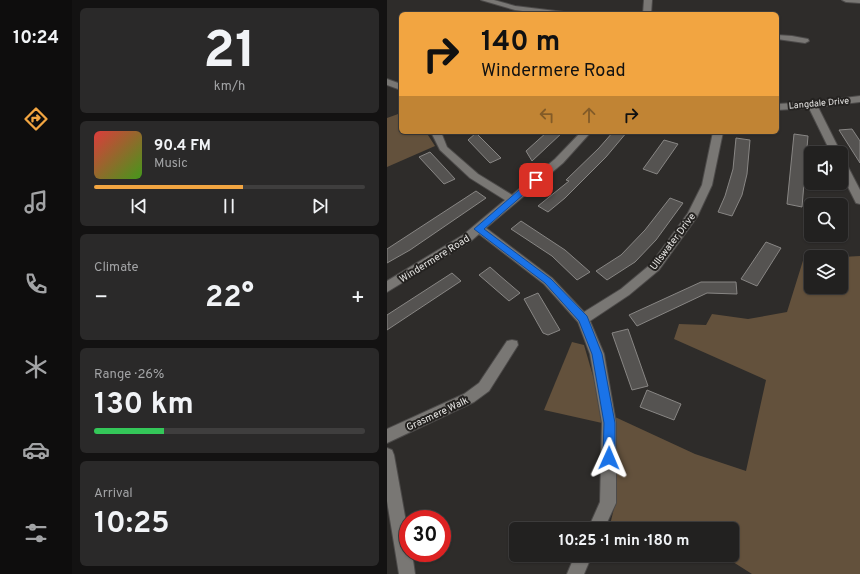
<!DOCTYPE html>
<html lang="en">
<head>
<meta charset="utf-8">
<style>
  body { margin:0; font-family:Overpass,sans-serif; background:#2a2929; color:#f1f3f6; height:100vh; display:flex; flex-direction:column; font-size:15px; white-space:nowrap }
  * { box-sizing:border-box; margin:0 }
  p { font-size:13px; color:#a2a3a5 }
  .icon { flex:none; width:22px; height:22px; fill:none; stroke:currentColor; stroke-width:2; stroke-linecap:round; stroke-linejoin:round }
  .map { position:relative; flex:1; overflow:hidden }
  .side { display:flex; flex-direction:column; gap:8px; padding:8px; background:#131212; width:315px }
  .side>* { flex:none }
  .banner { position:absolute; left:12px; top:12px; width:380px; height:122px; border-radius:6px; box-shadow:0 1px 3px #0004,0 0 0 1px #3f3e3e; background:#f2a541; color:#111; overflow:hidden }
  .controls { position:absolute; left:417px; top:146px; display:grid; gap:8px }
  .controls a { display:grid; place-items:center; width:44px; height:44px; border-radius:6px; background:#222120; box-shadow:0 1px 3px #0004,0 0 0 1px #3f3e3e; font-size:20px }
  .speed { position:absolute; left:12px; top:510px; display:flex; gap:8px; font-size:20px; font-weight:700; text-align:center }
  .speed>* { display:grid; place-content:center; width:52px; height:52px; border-radius:50%; background:#222120; box-shadow:0 1px 3px #0004,0 0 0 1px #3f3e3e; line-height:1 }
  .speed .limit { border:6px solid #d22; background:#fff; color:#111 }
  .pin { position:absolute; display:grid; place-items:center; width:34px; height:34px; color:#fff; margin:-17px; border-radius:8px; box-shadow:0 2px 6px #0006 }
  .me { position:absolute; width:44px; margin:-22px; rotate:1deg; stroke-linejoin:round; filter:drop-shadow(0 0 3px #0008) }
  .turn { display:flex; align-items:center; gap:14px; height:84px; padding:0 16px; font-size:18px }
  .turn .icon { width:52px; height:52px; stroke-width:2.5 }
  .turn b { display:block; font-size:28px; line-height:34px }
  .lanes { display:flex; align-items:center; height:38px; padding:0 16px; background:#0003; justify-content:center; gap:20px; direction:ltr }
  .lanes .off { opacity:.35 }
  .big { font-size:30px; font-weight:700; line-height:1.1 }
  .side .tile { flex:1; display:flex; flex-direction:column; justify-content:center; gap:6px; min-width:0; padding:0 14px; border-radius:6px; background:#2a2929 }
  .side .dial { align-items:center; gap:0 }
  .dial b { font-size:52px; line-height:1 }
  .song { display:flex; align-items:center; gap:12px }
  .cover { width:48px; height:48px; border-radius:6px; background:linear-gradient(135deg,hsl(0 70% 55%),hsl(100 70% 35%)) }
  .played { height:4px; border-radius:2px; background:linear-gradient(90deg,#f2a541 55%,#3f3e3e 55%) }
  .keys { display:flex; justify-content:space-around; direction:ltr }
  .heat { display:flex; justify-content:space-between; align-items:center; font-size:22px; direction:ltr }
  .charge { height:6px; border-radius:3px; background:linear-gradient(90deg,#34c759 26%,#3f3e3e 0) }
  .trip { position:absolute; left:122px; top:522px; width:230px; height:40px; border-radius:6px; background:#222120; box-shadow:0 1px 3px #0004,0 0 0 1px #3f3e3e; font-weight:700; line-height:40px; text-align:center }
  main { display:flex; flex:1; min-height:0 }
  .menu { display:flex; flex-direction:column; width:72px; justify-content:space-around; align-items:center; background:#0e0d0d; color:#a2a3a5 }
  .menu .icon { width:28px; height:28px }
  .menu .active { color:#f2a541 }
  .menu b { font-size:18px; color:#f1f3f6 }
  .map>svg:first-child { display:block }
  .green { fill:#63513c; fill-rule:evenodd }
  .building { fill:#555351; stroke:#888684 }
  .lines { fill:none; stroke-linecap:round; stroke-linejoin:round }
  .minor-casing { stroke:#4c4a49; stroke-width:2 }
  .minor { fill:#797774; fill-rule:evenodd }
  .route { fill:#1a73e8; stroke:#114b97 }
  .labels { text-anchor:middle; stroke-width:4; stroke-linejoin:round; paint-order:stroke }
  .far-street-label { font-size:9px; fill:#e6e5e3; stroke:#242220 }
  .street-label { font-size:10px; fill:#e6e5e3; stroke:#242220 }
</style>
</head>
<body>
<main>
<nav class="menu">
<b>10:24</b>
<svg class="icon active" aria-label="directions" viewBox="0 0 24 24"><path d="M12 3l9 9-9 9-9-9zM9 14v-3h6M13 9l2 2-2 2"/></svg>
<svg class="icon" aria-label="music" viewBox="0 0 24 24"><path d="M9 18V5l10-2v13"/><circle cx="6" cy="18" r="3"/><circle cx="16" cy="16" r="3"/></svg>
<svg class="icon" aria-label="phone" viewBox="0 0 24 24"><path d="M5 4h4l2 5-3 2q2 4 5 5l2-3 5 2v4C11 20 4 13 5 4z"/></svg>
<svg class="icon" aria-label="climate" viewBox="0 0 24 24"><path d="M12 3v18M4 7l16 10M4 17L20 7"/></svg>
<svg class="icon" aria-label="car" viewBox="0 0 24 24"><path d="M5 17H2v-5l4-1 3-4h7l3 4 3 1v5h-3M9 17h6M6 11h13"/><circle cx="7" cy="17" r="2"/><circle cx="17" cy="17" r="2"/></svg>
<svg class="icon" aria-label="filters" viewBox="0 0 24 24"><path d="M4 7h16M4 17h16"/><circle cx="9" cy="7" r="2"/><circle cx="15" cy="17" r="2"/></svg>
</nav>
<section class="side">
<div class="tile dial"><b>21</b><p>km/h</p></div>
<div class="tile">
<div class="song"><i class="cover"></i><div><b>90.4 FM</b><p>Music</p></div></div>
<div class="played"></div>
<div class="keys"><svg class="icon" aria-label="previous" viewBox="0 0 24 24"><path d="M18 5L8 12l10 7zM5 5v14"/></svg><svg class="icon" aria-label="pause" viewBox="0 0 24 24"><path d="M8 5v14M16 5v14"/></svg><svg class="icon" aria-label="next" viewBox="0 0 24 24"><path d="M6 5l10 7-10 7zM19 5v14"/></svg></div>
</div>
<div class="tile"><p>Climate</p>
<div class="heat"><a>−</a><b class="big">22°</b><a>+</a></div>
</div>
<div class="tile"><p>Range · 26%</p><b class="big">130 km</b><div class="charge"></div></div>
<div class="tile"><p>Arrival</p><b class="big">10:25</b></div>
</section>
<div class="map">
<svg width="473" height="574" viewBox="0 0 473 574">
  <rect width="100%" height="100%" fill="#2e2c2a"/>
  <g class="green">
    <polygon points="14,113 14,132 39,132 48,146 0,167 0,118"/>
    <path d="M 419,251 L 455,257 L 473,256 L 473,574 L 365,574 L 335,555 L 345,555 L 345,529 L 222,529 L 229,500 L 228,417 L 308,454 L 359,471 L 379,380 L 287,339 L 292,324 L 319,325 L 325,314 L 361,319 L 400,312 ZM 424,257 L 454,257 L 454,287 L 424,287 Z"/>
    <polygon points="185,342 197,345 213,400 215,423 157,410"/>
  </g>
  <g class="building">
    <polygon points="465,129 473,141 473,163 452,130"/>
    <polygon points="160,132 176,132 145,161 139,151"/>
    <polygon points="226,132 240,132 219,157 178,198 161,212 151,206 182,181 179,180 212,148"/>
    <polygon points="89,133 114,158 103,163 81,140"/>
    <polygon points="407,134 421,136 415,207 400,204"/>
    <polygon points="349,138 363,140 360,174 355,195 345,216 331,212 338,196 346,169"/>
    <polygon points="277,140 291,144 270,174 256,169"/>
    <polygon points="43,152 58,168 68,179 57,184 32,157"/>
    <polygon points="89,191 99,198 23,250 0,263 0,249"/>
    <polygon points="283,198 296,203 269,240 248,262 220,280 209,271 234,255 258,230"/>
    <polygon points="134,221 178,250 203,272 190,280 165,256 124,229"/>
    <polygon points="379,242 394,248 370,286 354,279"/>
    <polygon points="103,267 112,275 133,293 122,301 92,275"/>
    <polygon points="65,273 74,281 0,330 0,315"/>
    <polygon points="314,282 349,282 350,294 320,293 250,326 242,315"/>
    <polygon points="151,293 173,330 161,335 156,333 137,299"/>
    <polygon points="241,329 261,386 245,390 225,333"/>
    <polygon points="260,390 294,404 287,420 253,407"/>
  </g>
  <g class="lines">
    <defs>
      <g id="minor">
        <polygon points="94,0 107,0 128,6 177,12 181,14 158,14 128,10"/>
        <polygon points="257,0 265,0 264,14 256,14"/>
        <polygon points="455,0 473,0 473,3 459,2"/>
        <polygon points="390,35 405,36 421,39 422,41 418,43 390,39"/>
        <polygon points="0,79 14,84 14,90 0,85"/>
        <polygon points="473,96 473,102 431,107 454,153 444,153 422,108 390,110 390,104 425,102"/>
        <polygon points="44,132 54,132 60,147 91,174 125,195 168,159 194,132 204,132 176,163 99,228 165,278 197,312 234,289 264,264 301,213 315,185 326,132 336,132 325,185 310,217 272,270 242,295 203,321 217,354 229,423 229,503 217,529 201,529 213,502 215,423 203,354 191,322 157,284 92,234 84,241 0,292 0,281 76,235 118,200 83,178 53,150"/>
        <polygon points="454,160 459,163 473,190 473,204 469,203 454,173"/>
        <polygon points="125,340 130,341 131,345 102,391 87,402 0,443 0,429 77,394 92,383 120,341"/>
        <polygon points="0,448 5,450 7,455 21,533 21,553 25,553 28,574 12,574 0,501"/>
        <polygon points="188,555 205,555 197,574 180,574"/>
      </g>
    </defs>
    <use href="#minor" class="minor-casing"/>
    <use href="#minor" class="minor"/>
  </g>
  <polygon class="route" points="146,178 152,178 153,180 97,229 164,279 200,316 215,354 228,423 228,458 226,462 222,463 218,462 216,458 217,423 205,354 192,321 158,283 87,229"/>
  <g class="labels">
    <g class="far-street-label">
      <text transform="translate(432 103) rotate(-5)" y="3">Langdale Drive</text>
    </g>
    <g class="street-label">
      <text transform="translate(285 241) rotate(-53)" y="4">Ullswater Drive</text>
      <text transform="translate(47 258) rotate(-32)" y="4">Windermere Road</text>
      <text transform="translate(50 413) rotate(-25)" y="4">Grasmere Walk</text>
    </g>
  </g>
</svg>
<div class="controls">
<a><svg class="icon" aria-label="sound" viewBox="0 0 24 24"><path d="M4 9h4l5-4v14l-5-4H4zM17 9q2 3 0 6"/></svg></a>
<a><svg class="icon" aria-label="search" viewBox="0 0 24 24"><circle cx="10" cy="10" r="6"/><path d="M15 15l6 6"/></svg></a>
<a><svg class="icon" aria-label="layers" viewBox="0 0 24 24"><path d="M12 4l9 5-9 5-9-5zM3 14l9 5 9-5"/></svg></a>
</div>
<div class="speed"><div class="limit">30</div></div>
<div class="pin" style="left:149px;top:180px;background:#d93025"><svg class="icon" aria-label="arrive" viewBox="0 0 24 24"><path d="M6 21V4h12l-3 4 3 4H6"/></svg></div>
<svg class="me" style="left:222px;top:458px" viewBox="-20 -20 40 40"><path d="M0-17L14 15 0 8-14 15z" fill="#1a73e8" stroke="#fff" stroke-width="4"/></svg>
<div class="trip">10:25 · 1 min · 180 m</div>
<div class="banner">
<div class="turn"><svg class="icon" aria-label="right" viewBox="0 0 24 24"><path d="M7 20v-9h11M14 6l5 5-5 5"/></svg><div><b>140 m</b>Windermere Road</div></div>
<div class="lanes"><svg class="icon off" aria-label="left" viewBox="0 0 24 24"><path d="M17 20v-9H6M10 6l-5 5 5 5"/></svg><svg class="icon off" aria-label="ahead" viewBox="0 0 24 24"><path d="M12 20V5M6 11l6-6 6 6"/></svg><svg class="icon" aria-label="right" viewBox="0 0 24 24"><path d="M7 20v-9h11M14 6l5 5-5 5"/></svg></div>
</div>
</div>
</main>
</body>
</html>
